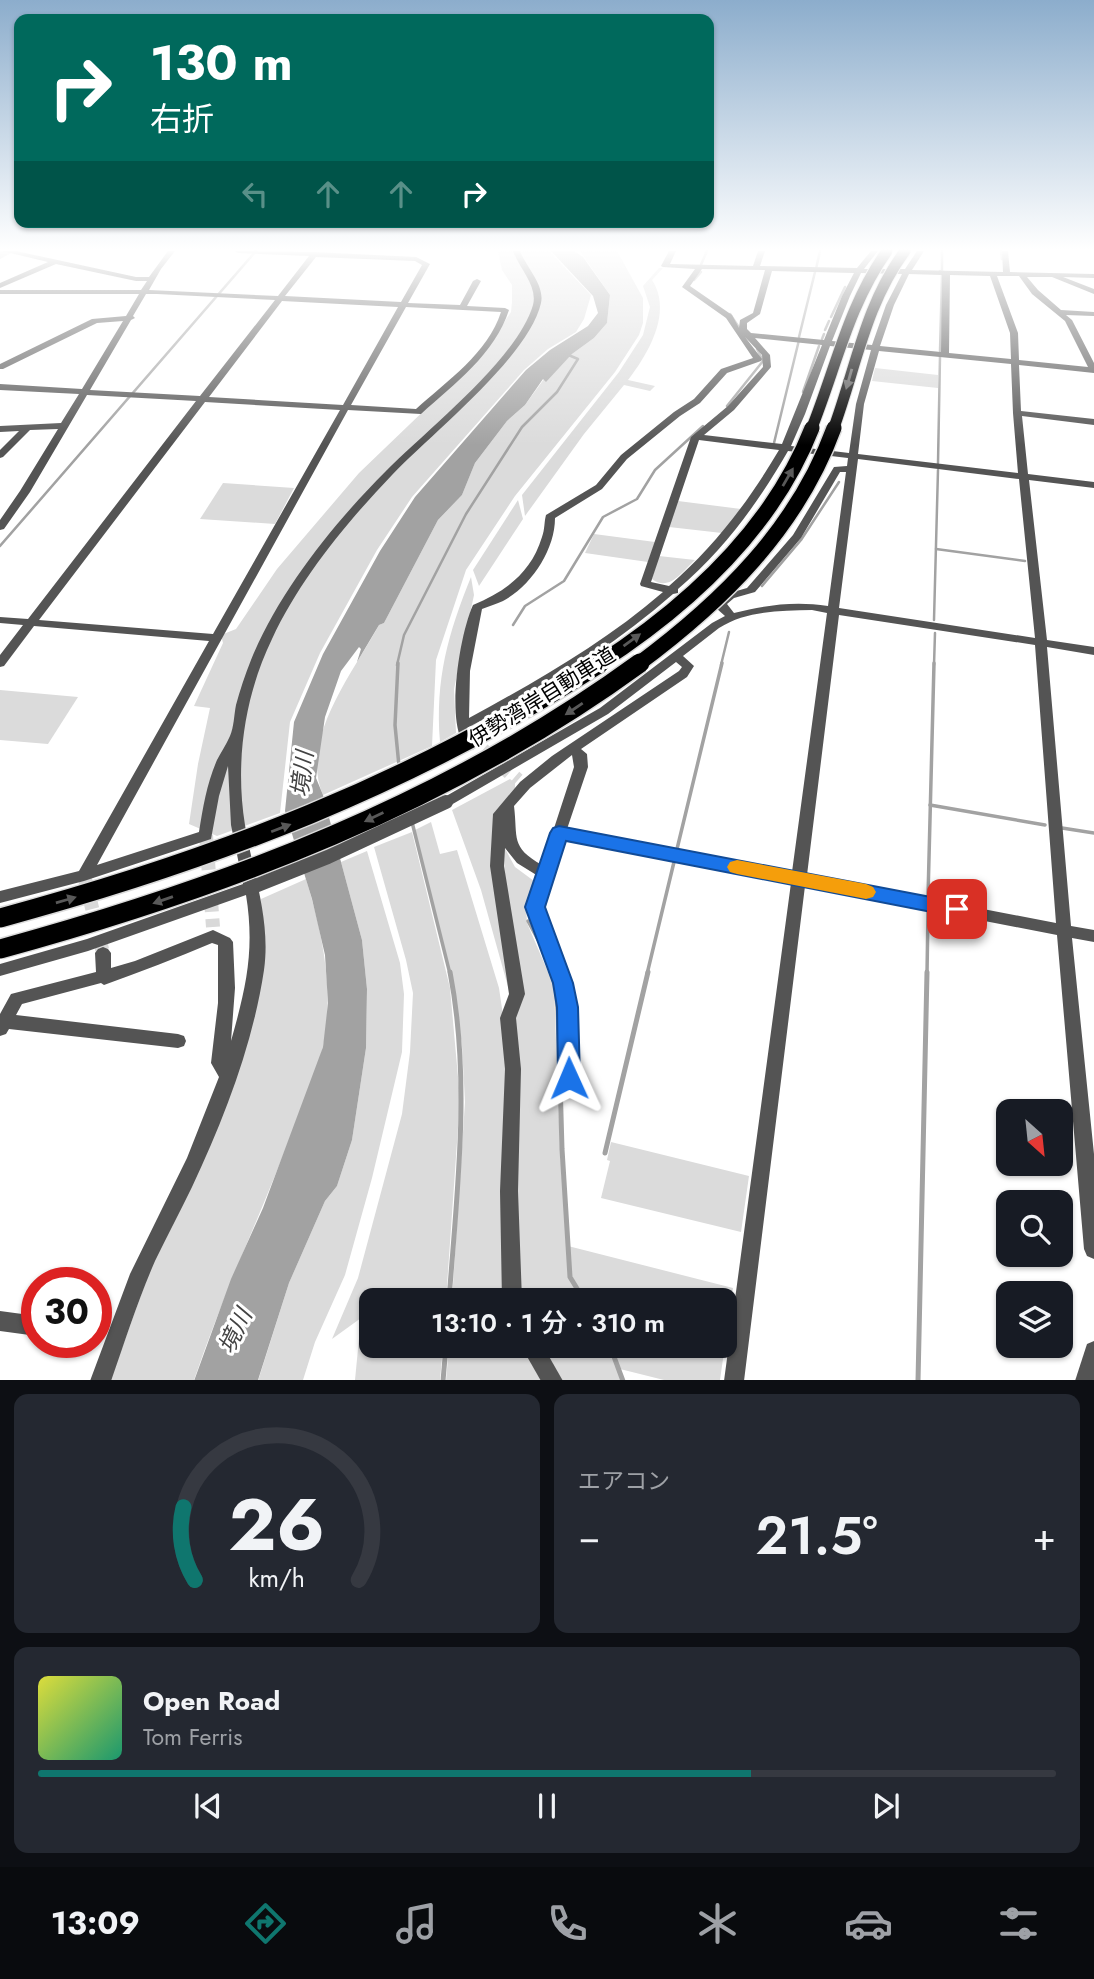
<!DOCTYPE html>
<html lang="ja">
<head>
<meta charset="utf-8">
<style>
  body { margin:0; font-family:Jost,"Noto Sans JP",sans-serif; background:#242831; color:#f1f3f6; height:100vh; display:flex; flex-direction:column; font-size:26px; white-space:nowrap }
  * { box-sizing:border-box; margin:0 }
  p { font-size:23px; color:#9ea1a6 }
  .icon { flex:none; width:38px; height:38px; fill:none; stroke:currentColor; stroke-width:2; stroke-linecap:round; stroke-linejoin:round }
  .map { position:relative; height:1380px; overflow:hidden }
  .drawer { display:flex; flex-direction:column; gap:14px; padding:14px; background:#0d0f14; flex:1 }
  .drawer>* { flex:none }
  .banner { position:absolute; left:14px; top:14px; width:700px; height:214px; border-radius:14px; box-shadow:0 2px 5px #0004; background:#00695c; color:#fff; overflow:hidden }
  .needle { width:46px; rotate:153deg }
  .fabs { position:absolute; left:996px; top:1099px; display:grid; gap:14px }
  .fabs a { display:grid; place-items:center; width:77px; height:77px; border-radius:14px; background:#171b24; box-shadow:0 2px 5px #0004; font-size:35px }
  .speed { position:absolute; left:21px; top:1267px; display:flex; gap:14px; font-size:35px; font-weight:700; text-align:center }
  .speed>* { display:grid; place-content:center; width:91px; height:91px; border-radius:50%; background:#171b24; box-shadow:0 2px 5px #0004; line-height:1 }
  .speed .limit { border:10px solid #d22; background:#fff; color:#111 }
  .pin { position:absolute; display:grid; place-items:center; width:60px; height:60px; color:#fff; margin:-30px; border-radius:14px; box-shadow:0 4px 10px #0006 }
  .me { position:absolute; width:77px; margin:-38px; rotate:359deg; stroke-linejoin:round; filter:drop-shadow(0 0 5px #0008) }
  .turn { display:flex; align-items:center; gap:24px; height:147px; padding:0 21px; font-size:32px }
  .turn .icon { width:91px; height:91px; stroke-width:2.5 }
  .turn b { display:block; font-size:49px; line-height:60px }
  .lanes { display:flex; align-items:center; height:66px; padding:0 21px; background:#0003; justify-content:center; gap:35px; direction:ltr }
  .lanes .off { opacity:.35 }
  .big { font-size:52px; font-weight:600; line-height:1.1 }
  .drawer .card { flex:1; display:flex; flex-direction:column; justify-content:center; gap:10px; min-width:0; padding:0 24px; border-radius:14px; background:#242831 }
  .drawer .dial { align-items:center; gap:0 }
  .dial svg { height:182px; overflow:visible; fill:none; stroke:#363941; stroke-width:7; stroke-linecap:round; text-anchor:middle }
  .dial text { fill:#f1f3f6; stroke:none }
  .song { display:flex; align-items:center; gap:21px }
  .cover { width:84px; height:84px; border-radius:10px; background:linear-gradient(135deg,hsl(60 70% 55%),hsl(160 70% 35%)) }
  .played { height:7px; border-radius:4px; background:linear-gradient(90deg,#0f766e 70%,#363941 70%) }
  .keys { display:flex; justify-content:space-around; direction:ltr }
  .heat { display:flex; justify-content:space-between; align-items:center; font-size:38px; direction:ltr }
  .drawer .tiles { flex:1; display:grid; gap:14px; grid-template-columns:1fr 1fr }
  .card:last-child { grid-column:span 2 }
  .trip { position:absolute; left:359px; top:1288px; width:378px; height:70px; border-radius:14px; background:#171b24; box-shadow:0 2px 5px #0004; font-weight:600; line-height:70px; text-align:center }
  .tab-bar { display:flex; height:112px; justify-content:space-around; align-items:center; background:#090b0e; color:#9ea1a6 }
  .tab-bar .icon { width:49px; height:49px }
  .tab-bar .active { color:#0f766e }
  .tab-bar b { font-size:32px; color:#f1f3f6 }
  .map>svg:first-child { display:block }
  .green { fill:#dbdbdb }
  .water { fill:#a2a2a2 }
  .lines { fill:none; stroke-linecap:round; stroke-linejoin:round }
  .stream-far2 { stroke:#a2a2a2; stroke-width:2.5 }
  .stream-far1 { stroke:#a2a2a2; stroke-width:3.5 }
  .stream { stroke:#a2a2a2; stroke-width:5 }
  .river { fill:#a2a2a2; fill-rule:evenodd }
  .minor-tunnel { stroke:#d9d9d9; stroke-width:14; stroke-dasharray:14 7; stroke-linecap:butt }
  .minor { fill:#545454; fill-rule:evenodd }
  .highway-bridge-far2-casing { stroke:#dbdbdb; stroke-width:13; stroke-linecap:butt }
  .highway-bridge-far1-casing { stroke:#dbdbdb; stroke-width:18; stroke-linecap:butt }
  .highway-bridge-casing { stroke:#dbdbdb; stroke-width:22; stroke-linecap:butt }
  .minor-bridge { stroke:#545454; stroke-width:14 }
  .highway-bridge-far2 { stroke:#000; stroke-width:11 }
  .highway-bridge-far1 { stroke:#000; stroke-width:15 }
  .highway-bridge { stroke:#000; stroke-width:19 }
  .oneway { fill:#595959 }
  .route { fill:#1a73e8; stroke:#114b97; stroke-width:2 }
  .slow { fill:#f59e0b }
  .labels { text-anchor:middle; stroke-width:6; stroke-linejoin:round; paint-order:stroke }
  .street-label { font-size:21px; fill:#000; stroke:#fff }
  .water-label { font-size:23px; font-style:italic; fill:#434343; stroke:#fff }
</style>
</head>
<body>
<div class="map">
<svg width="1094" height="1381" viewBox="0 0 1094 1381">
  <rect width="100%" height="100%" fill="#fff"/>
  <g class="green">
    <polygon points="498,251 549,251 591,295 584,319 576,332 548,349 524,370 412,497 377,550 320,653 290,722 280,813 217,836 189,824 198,764 210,708 194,706 223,643 221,635 236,629 277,569 359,473 460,376 492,340 511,312 512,302 512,285 502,270"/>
    <path d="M 580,251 L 617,251 L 643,298 L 643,323 L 639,335 L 615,372 L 515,496 L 466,570 L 436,660 L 432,746 L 323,795 C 299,739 353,673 379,625 L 384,623 L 438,520 L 462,495 L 475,463 L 507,421 L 525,405 L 544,379 L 546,381 L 572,354 L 594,338 L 607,323 L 610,295 Z"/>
    <path d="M 659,268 L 663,268 L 652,280 C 673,312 648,354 628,380 L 655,386 L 650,391 L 624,385 L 584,434 L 525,516 L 522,495 L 619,372 L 643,335 L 650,307 L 643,286 Z"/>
    <polygon points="875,368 938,375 938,388 872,381"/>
    <polygon points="223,483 294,488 275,524 200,519"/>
    <polygon points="518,500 523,519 479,586 473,570"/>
    <polygon points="678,501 741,509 722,533 669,527"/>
    <polygon points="594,534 655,542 648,562 585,553"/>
    <path d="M 659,556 L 695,560 C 682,572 669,592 652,579 Z"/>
    <path d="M 471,577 L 474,595 L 454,689 L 456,733 L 440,742 C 435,679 448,634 471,577 Z"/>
    <polygon points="0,690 78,697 48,744 0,740"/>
    <polygon points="510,779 515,783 515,791 495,812 510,994 481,890 452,810"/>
    <polygon points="431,822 440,854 457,850 499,988 506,1036 502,1283 505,1300 452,1300 465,1102 462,1046 454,986 415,830"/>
    <polygon points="412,832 450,988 460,1099 446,1300 371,1300 371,1346 443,1346 440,1380 355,1380 361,1318 332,1339 358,1278 402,1114 410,1052 413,993 406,960 374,847"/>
    <polygon points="503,845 515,867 534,881 526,905 527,923 554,986 560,1150 569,1277 581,1300 516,1300 513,1283 517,1055"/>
    <polygon points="367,851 400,963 404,994 402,1052 372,1178 345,1275 315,1342 303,1380 258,1381 289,1283 325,1201 337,1186 352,1140 366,1048 367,989 362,940 341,862"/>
    <path d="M 306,879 C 322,931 335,992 323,1047 C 317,1074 303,1101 294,1127 C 262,1212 223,1294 194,1380 L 110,1381 L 260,966 L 261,899 Z"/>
    <polygon points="611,1142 749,1176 741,1232 601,1198 610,1161 607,1160"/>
    <polygon points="568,1246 733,1288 720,1380 664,1380 620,1369 612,1346 724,1346 724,1300 586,1300 572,1276"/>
    <polygon points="449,1346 523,1346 544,1380 446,1381"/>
    <polygon points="538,1346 608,1346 621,1380 561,1380"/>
  </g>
  <polygon class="water" points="551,251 574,251 583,257 610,295 607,323 594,338 572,354 546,382 543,379 525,405 507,421 475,463 462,495 438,520 384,623 379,625 357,662 361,649 359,647 341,671 325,717 316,778 323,795 362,940 367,989 366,1048 352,1140 337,1186 325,1201 289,1283 258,1380 194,1381 231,1279 263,1208 323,1047 328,1003 325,955 312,899 285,811 294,722 323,654 380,551 415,497 526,370 550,350 588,326 598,313 593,296"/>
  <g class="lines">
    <g class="stream-far2">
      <polyline points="1001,251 1002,259"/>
      <polyline points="700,267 707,251"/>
      <polyline points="816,269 820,251"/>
      <polyline points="940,271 942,272 942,251"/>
      <polyline points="694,280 701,272"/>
      <polyline points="730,314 740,329"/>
      <polyline points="831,317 845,287"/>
      <polyline points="825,330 829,321"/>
      <polyline points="799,337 815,272"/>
      <polyline points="822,339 824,334"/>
      <polyline points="940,351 942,275"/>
      <polyline points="803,392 819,346"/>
      <polyline points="727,406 763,361 757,349"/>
      <polyline points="774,443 799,340"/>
      <polyline points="938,463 940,356"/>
      <polyline points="0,546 256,251"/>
      <polyline points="936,549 1025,561"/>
      <polyline points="762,586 801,540 839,482"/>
      <polyline points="934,620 938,470"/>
      <polyline points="513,625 525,606 564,581 603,517 637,499 655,470 703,426"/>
      <polyline points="397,665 404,635 466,514 522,427 557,392 578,359 566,354"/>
      <polyline points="721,665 729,632"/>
      <polyline points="934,665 935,633"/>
    </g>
    <g class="stream-far1">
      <polyline points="398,663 395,725 399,766"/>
      <polyline points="930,805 1045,825"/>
      <polyline points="412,822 450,974"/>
      <polyline points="1062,828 1094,833"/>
      <polyline points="677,849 722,663"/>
      <polyline points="928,897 934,663"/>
      <polyline points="528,921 544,951"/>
      <polyline points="547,961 552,974"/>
      <polyline points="647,974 674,862"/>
      <polyline points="927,974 928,911"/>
    </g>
    <g class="stream">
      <polyline points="551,972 556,986 558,1011 562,1149 570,1277 584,1300"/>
      <polyline points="605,1153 648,972"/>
      <path d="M 449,1300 C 457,1191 471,1080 450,972"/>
      <polyline points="610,1346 623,1381"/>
      <polyline points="443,1381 446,1346"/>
      <polyline points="918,1381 927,972"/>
    </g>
    <polygon class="river" points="0,251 15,251 0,259"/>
    <g class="minor-tunnel">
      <polyline points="467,736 518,780"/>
      <polyline points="206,835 213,927"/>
      <polyline points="84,875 103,953"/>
    </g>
    <g class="minor">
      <path d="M 2,251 L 16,251 L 136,277 L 149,277 L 168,251 L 175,251 L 161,269 L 149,290 L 278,296 L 309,256 L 238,253 L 235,251 L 314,252 L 416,257 L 430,264 L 408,303 L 460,305 L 473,281 L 477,279 L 481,281 L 467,306 L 505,308 L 509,310 C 495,354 454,384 421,414 L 348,410 L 97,865 L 199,832 C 203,807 207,783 217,760 C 221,752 226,745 230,736 C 234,727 234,715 236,705 C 240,690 245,675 251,660 C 279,591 334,523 386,471 C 427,430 518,358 533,305 C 538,286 519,268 513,251 L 520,251 C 526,267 545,285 541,303 C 529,357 431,434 392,475 C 346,523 300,579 272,639 C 244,697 235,763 245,825 C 253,874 271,920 264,970 C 253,1044 224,1119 192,1187 C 180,1212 167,1236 155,1261 C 138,1300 125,1341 111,1381 L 90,1381 L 130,1274 L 187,1158 L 219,1077 L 211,1063 L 218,1003 L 218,945 L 212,943 C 177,958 140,972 104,985 L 101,983 L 22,1004 L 16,1015 L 178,1034 L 184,1036 L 186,1041 L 184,1046 L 178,1048 L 9,1029 L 6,1034 L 0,1036 L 0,1014 L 11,994 L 96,972 L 95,953 L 98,949 L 103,947 L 108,949 L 111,953 L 111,968 L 135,961 L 213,930 L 230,938 L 233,942 L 235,988 L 231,1041 C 246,988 255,950 246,895 L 88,951 L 0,976 L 0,964 L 87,939 L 243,884 L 231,825 L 228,766 L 219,796 L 211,839 L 84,881 L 0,903 L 0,891 L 79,871 L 209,641 L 34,626 L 4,666 L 0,667 L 0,655 L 23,625 L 0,623 L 0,617 L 28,619 L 196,401 L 87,395 L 30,492 L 4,529 L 0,530 L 0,520 L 20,491 L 58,429 L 30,430 L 3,457 L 0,458 L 0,450 L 19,431 L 0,432 L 0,426 L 61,423 L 79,394 L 0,390 L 0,384 L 82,389 L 123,321 L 97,323 L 3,369 L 0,369 L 0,364 L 92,319 L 126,316 L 139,294 L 0,294 L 0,290 L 141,290 L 147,281 L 136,281 L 56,264 L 0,288 L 0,283 L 48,262 ZM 316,257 L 415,261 L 422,265 L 401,302 L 285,296 ZM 146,294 L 157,294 L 275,300 L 200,396 L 90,390 L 131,320 L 135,318 L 133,316 ZM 282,301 L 398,307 L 343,405 L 209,397 ZM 406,307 L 501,312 C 488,353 447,381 416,409 L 351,405 ZM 205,402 L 340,410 L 213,634 L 39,620 Z"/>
      <path d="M 669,251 L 676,251 L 670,264 L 753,266 L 758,251 L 765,251 L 760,266 L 857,268 L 871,251 L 878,251 L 864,269 L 905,269 L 917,251 L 924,251 L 912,270 L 1003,272 L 1002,251 L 1008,251 L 1010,272 L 1094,274 L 1094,278 L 1063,277 L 1094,289 L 1094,294 L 1052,277 L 1027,277 L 1038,290 L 1061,310 L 1094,312 L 1094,316 L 1066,315 L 1072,320 L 1094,363 L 1094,373 L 1019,365 L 1021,411 L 1094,419 L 1094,425 L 1022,416 L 1028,474 L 1094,482 L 1094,488 L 1029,480 L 1047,640 L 1094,647 L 1094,655 L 1047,647 L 1071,926 L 1094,930 L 1094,942 L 1072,938 L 1094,1154 L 1094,1259 L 1087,1256 L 1084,1249 L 1057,935 L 805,886 L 744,1381 L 724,1381 L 791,883 L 564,839 L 542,907 L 571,983 L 575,1007 L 578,1078 L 575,1083 L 569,1086 L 563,1083 L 560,1078 L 559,1007 L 555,983 L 528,907 L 538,876 L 517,863 L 505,848 L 504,866 L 525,994 L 516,1018 L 521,1069 L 518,1191 L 522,1300 L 502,1300 L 500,1191 L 505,1069 L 500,1018 L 509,994 L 490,866 L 493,814 L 520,782 L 552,756 L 679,671 L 682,667 L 676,662 L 608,714 L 451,805 L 441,805 L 439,802 L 441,799 L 600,708 L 712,623 L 725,616 L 716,608 L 717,601 L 726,594 L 747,588 L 793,535 L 834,467 L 847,466 L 848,458 L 788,451 C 758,503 724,550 678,589 L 678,593 L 673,594 C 612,648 542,689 471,728 L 472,736 L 471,739 L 461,739 C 448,710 460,634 473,605 C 506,591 531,573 542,537 C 545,529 544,522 546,515 L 596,485 L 621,455 L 674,412 L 694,399 L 721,369 L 753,358 L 726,318 L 682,287 L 695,269 L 663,267 L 661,266 ZM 702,269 L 765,270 L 753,313 L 740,320 L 739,328 L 732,315 L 690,286 ZM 772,271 L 854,273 L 842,296 L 824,340 L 751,333 L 747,329 L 747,323 L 760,314 ZM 861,273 L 902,274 L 886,305 L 872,345 L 832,341 L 850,296 ZM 909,274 L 942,275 L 941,352 L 880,346 L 894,305 ZM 950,275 L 990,276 L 1010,333 L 1011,359 L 949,353 ZM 997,276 L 1019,276 L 1032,294 L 1065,321 L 1088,367 L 1019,360 L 1018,333 ZM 745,337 L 762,355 L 763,367 L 728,406 L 691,437 L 640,584 L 641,586 L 663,592 C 604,643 537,681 469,718 L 470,671 L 482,609 C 489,606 497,604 503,601 C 531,586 555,550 555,518 L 602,489 L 627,459 L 680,416 L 700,403 L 727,373 L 761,361 L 762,359 ZM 755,338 L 822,345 L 782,444 L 704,435 L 734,410 L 771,367 L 770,355 ZM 830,346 L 871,350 L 856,404 L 849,453 L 791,446 L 805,414 ZM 879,351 L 1011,364 L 1013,413 L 1018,473 L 858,454 L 864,404 ZM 699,440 L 779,450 C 749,501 714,547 669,586 L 651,582 ZM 858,459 L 1019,479 L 1035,638 L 839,608 ZM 840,472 L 846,472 L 828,606 C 794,601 767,605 734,613 L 727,604 L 734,598 L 755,592 L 801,538 ZM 812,610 L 827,613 L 792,872 L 567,829 L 588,767 L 587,754 L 581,749 L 687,677 L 694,666 L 683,656 C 695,647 707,637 719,628 C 747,610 780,611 812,610 ZM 839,615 L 1035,645 L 1056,923 L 807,875 ZM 572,755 L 574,767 L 542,865 C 510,847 518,838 514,806 L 530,788 Z"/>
      <polygon points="0,1311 37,1316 37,1336 0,1331"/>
      <polygon points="1094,1341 1094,1381 1075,1381 1087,1344"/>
      <polygon points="521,1346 543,1346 563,1381 541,1381"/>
    </g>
    <defs>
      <g id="highway-bridge-far2">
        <path d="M 811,430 C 836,368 848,306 887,251"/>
        <path d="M 833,430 C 856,368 865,305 905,251"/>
      </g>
      <g id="highway-bridge-far1">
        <path d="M 597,665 C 687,607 772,530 812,428"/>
        <path d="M 637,665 C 722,602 797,529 834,428"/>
      </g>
      <g id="highway-bridge">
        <path d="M 0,918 C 215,860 412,784 600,663"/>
        <path d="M 0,949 C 227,887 448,803 640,663"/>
      </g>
    </defs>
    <use href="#highway-bridge-far2" class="highway-bridge-far2-casing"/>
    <use href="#highway-bridge-far1" class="highway-bridge-far1-casing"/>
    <use href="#highway-bridge" class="highway-bridge-casing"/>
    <polyline class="minor-bridge" points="250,888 328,857 446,802"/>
    <use href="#highway-bridge-far2" class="highway-bridge-far2"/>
    <use href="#highway-bridge-far1" class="highway-bridge-far1"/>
    <use href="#highway-bridge" class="highway-bridge"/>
  </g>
  <defs><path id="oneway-solid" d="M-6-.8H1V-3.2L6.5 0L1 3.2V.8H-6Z" transform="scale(1.75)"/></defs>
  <g class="oneway">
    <use href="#oneway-solid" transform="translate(849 379) rotate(106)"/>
    <use href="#oneway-solid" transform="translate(788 477) rotate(-60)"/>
    <use href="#oneway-solid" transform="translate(632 640) rotate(-36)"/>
    <use href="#oneway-solid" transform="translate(574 709) rotate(146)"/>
    <use href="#oneway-solid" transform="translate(374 817) rotate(154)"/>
    <use href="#oneway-solid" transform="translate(281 828) rotate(-21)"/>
    <use href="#oneway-solid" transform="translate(66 900) rotate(-16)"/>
    <use href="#oneway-solid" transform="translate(163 900) rotate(161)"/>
  </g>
  <linearGradient id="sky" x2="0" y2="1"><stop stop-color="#8cadcc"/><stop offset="0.56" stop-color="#fff"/><stop offset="1" stop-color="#fff" stop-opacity="0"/></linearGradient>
  <rect width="1094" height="445" fill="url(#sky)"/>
  <polygon class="route" points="559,826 957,902 964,904 967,909 964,915 957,917 566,841 545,907 573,983 578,1007 580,1078 576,1085 569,1088 561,1085 558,1078 557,1007 553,983 525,907 550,833 553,828"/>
  <polygon class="slow" points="737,860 866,884 873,887 876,892 873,897 866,899 737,874 730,872 727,867 730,862"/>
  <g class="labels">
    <g class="street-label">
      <text transform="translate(542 697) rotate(-32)" y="7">伊勢湾岸自動車道</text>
    </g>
    <g class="water-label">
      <text transform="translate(302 774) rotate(-83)" y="8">境川</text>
      <text transform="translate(235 1331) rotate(-64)" y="8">境川</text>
    </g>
  </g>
</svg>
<div class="fabs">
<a><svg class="needle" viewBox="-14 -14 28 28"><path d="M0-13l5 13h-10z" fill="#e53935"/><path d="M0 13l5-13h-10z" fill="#9ea1a6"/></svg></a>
<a><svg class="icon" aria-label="search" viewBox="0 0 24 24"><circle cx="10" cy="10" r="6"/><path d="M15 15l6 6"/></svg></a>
<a><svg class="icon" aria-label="layers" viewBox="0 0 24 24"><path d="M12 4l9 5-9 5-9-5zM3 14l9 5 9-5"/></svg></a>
</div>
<div class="speed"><div class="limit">30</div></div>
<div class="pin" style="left:957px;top:909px;background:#d93025"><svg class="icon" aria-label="arrive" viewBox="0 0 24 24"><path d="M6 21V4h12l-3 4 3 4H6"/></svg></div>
<svg class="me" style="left:569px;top:1078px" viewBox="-20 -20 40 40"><path d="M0-17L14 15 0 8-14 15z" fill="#1a73e8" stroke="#fff" stroke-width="4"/></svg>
<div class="trip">13:10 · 1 分 · 310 m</div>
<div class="banner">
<div class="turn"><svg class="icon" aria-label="right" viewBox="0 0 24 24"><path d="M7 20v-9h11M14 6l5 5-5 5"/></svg><div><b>130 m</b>右折</div></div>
<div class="lanes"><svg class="icon off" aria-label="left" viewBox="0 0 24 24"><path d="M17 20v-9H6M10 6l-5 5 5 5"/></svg><svg class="icon off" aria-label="ahead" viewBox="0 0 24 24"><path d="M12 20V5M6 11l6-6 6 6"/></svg><svg class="icon off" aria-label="ahead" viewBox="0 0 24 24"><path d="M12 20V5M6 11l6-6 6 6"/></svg><svg class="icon" aria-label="right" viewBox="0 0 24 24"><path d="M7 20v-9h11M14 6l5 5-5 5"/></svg></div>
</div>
</div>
<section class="drawer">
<div class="tiles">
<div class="card dial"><svg viewBox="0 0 100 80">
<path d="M14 69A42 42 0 1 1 86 69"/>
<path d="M14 69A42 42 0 0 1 9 37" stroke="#0f766e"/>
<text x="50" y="56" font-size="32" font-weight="700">26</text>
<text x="50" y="72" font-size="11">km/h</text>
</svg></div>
<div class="card"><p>エアコン</p>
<div class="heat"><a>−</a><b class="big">21.5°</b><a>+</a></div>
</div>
<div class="card">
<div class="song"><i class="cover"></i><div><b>Open Road</b><p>Tom Ferris</p></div></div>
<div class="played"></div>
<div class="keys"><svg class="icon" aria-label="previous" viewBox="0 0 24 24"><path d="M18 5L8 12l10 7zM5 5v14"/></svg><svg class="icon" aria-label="pause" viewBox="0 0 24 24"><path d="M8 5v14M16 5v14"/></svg><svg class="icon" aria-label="next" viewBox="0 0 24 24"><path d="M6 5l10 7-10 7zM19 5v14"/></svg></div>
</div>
</div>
</section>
<nav class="tab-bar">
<b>13:09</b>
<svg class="icon active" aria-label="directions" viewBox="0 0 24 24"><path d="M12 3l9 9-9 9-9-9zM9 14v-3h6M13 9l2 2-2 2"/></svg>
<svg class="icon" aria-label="music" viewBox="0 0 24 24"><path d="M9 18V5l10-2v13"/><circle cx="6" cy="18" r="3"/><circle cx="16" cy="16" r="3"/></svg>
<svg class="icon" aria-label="phone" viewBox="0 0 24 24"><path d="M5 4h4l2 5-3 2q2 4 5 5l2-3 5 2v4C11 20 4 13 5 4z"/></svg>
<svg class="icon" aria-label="climate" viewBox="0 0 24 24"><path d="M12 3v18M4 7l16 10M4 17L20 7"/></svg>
<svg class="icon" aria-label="car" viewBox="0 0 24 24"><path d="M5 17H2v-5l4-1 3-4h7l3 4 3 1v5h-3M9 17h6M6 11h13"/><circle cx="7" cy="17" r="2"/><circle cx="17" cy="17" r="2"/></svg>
<svg class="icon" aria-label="filters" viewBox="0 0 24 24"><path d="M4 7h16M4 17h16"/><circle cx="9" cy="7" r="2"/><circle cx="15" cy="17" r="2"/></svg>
</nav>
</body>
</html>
